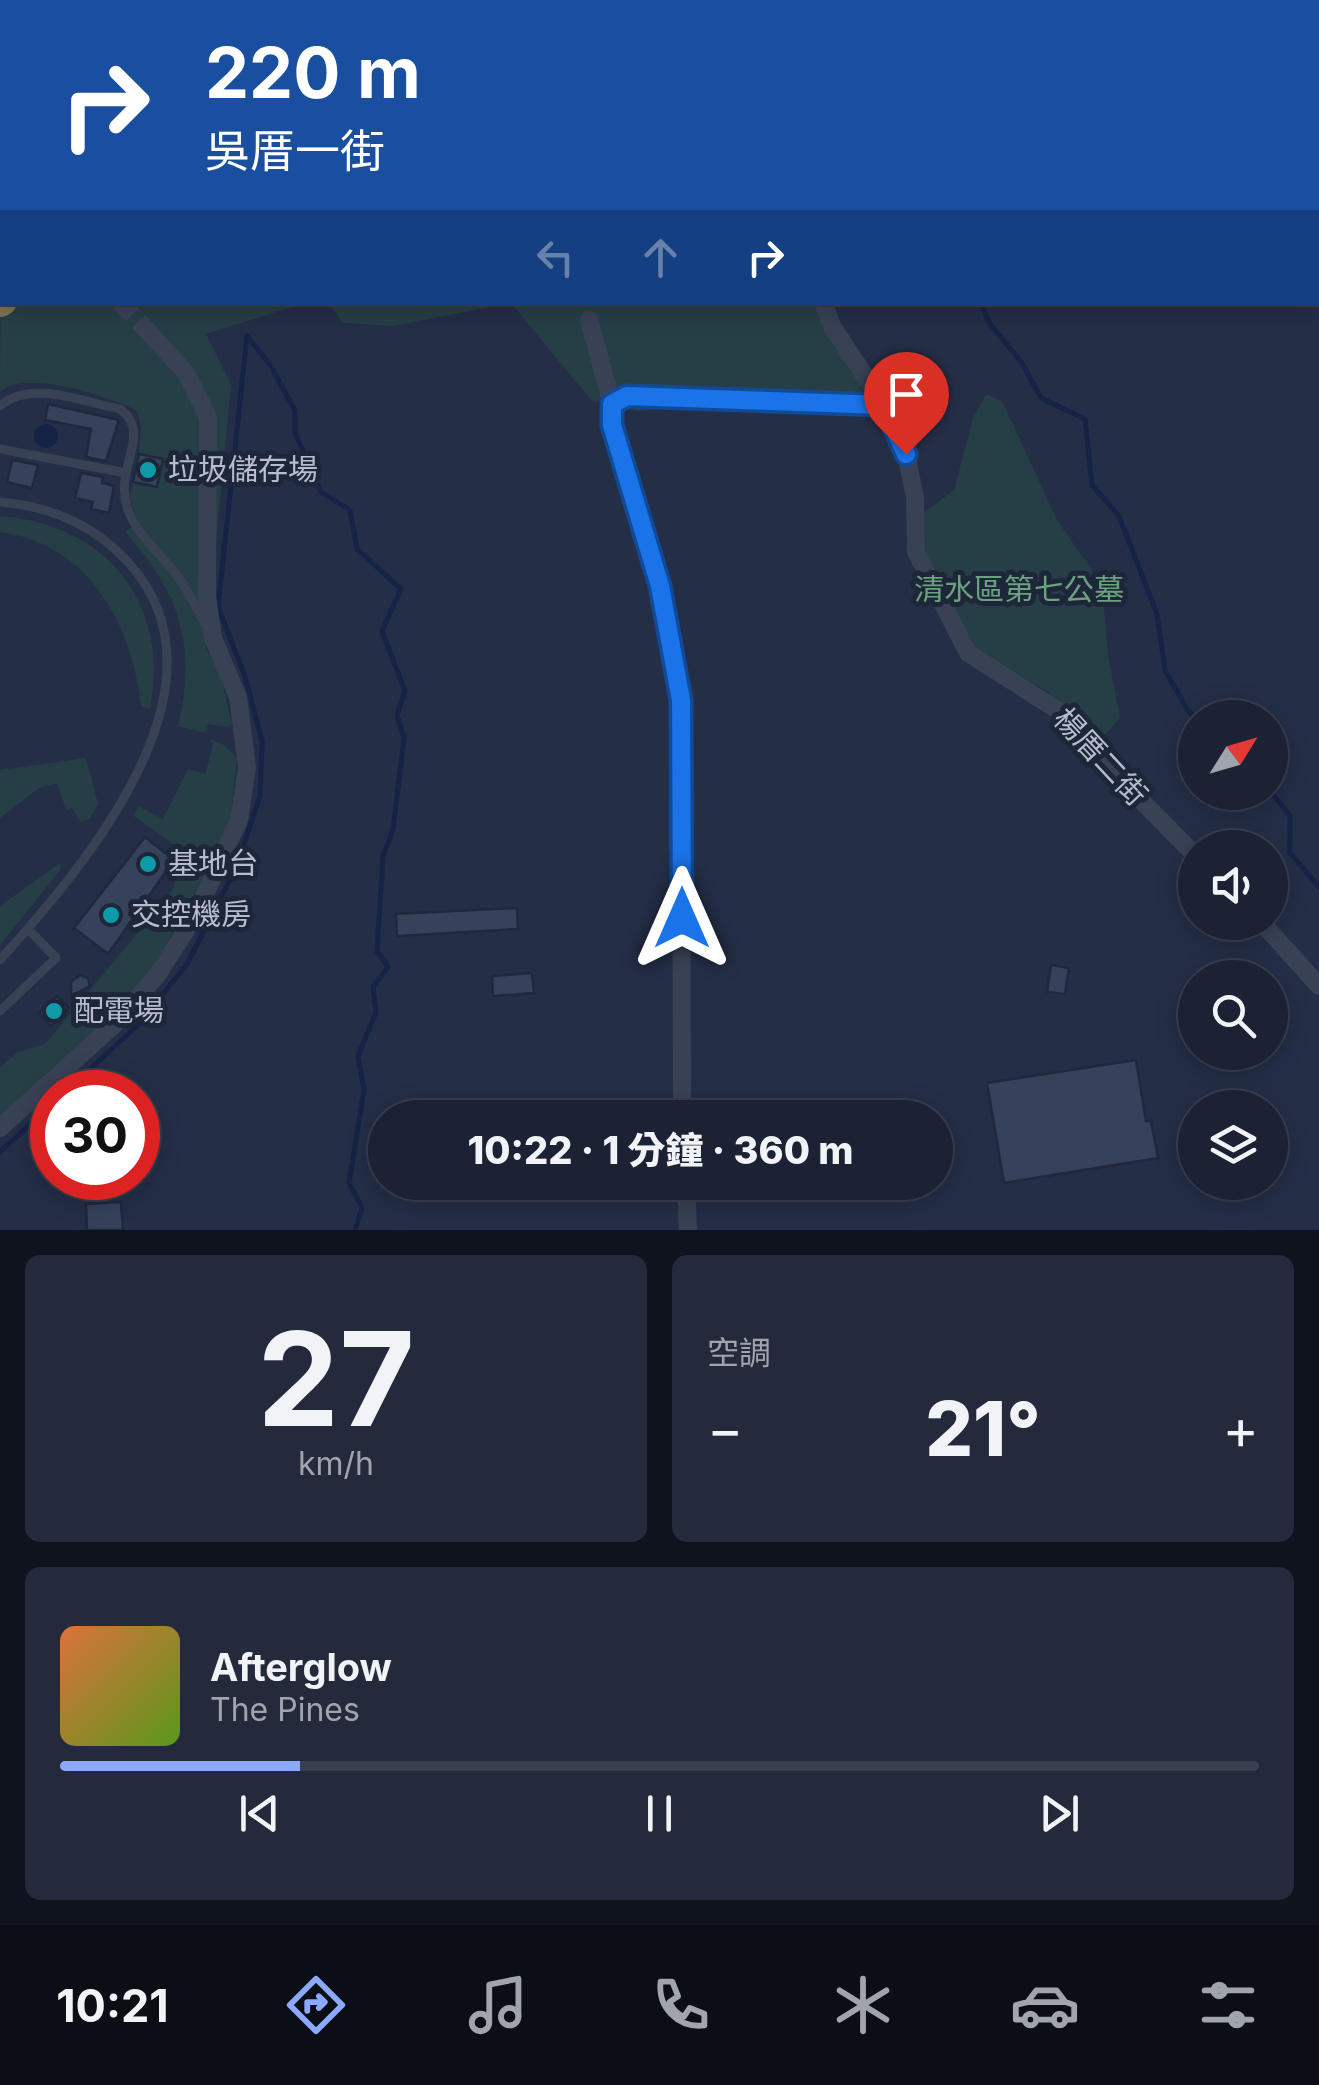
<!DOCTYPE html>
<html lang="zh-TW">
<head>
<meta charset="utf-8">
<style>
  body { margin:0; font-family:Inter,"Noto Sans TC",sans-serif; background:#242a3c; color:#f1f3f6; height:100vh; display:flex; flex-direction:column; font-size:38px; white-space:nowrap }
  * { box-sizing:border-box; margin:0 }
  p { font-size:32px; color:#a0a4ac }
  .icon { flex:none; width:55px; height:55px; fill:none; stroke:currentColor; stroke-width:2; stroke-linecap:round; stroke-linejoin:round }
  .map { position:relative; height:1230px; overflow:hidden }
  .details { display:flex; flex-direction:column; gap:25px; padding:25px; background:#0f131d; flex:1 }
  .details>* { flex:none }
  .top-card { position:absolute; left:0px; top:0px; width:1320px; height:305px; box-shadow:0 5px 25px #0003,0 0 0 2px #393f4f; background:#1a4fa0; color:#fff; overflow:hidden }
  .needle { width:65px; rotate:53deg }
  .fabs { position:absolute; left:1178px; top:700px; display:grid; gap:20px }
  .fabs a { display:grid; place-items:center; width:110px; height:110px; border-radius:50%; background:#1b2234; box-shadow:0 5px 25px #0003,0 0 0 2px #393f4f; font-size:50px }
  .speed { position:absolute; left:30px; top:1070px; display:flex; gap:20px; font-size:50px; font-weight:700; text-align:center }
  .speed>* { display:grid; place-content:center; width:130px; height:130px; border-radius:50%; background:#1b2234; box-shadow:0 5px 25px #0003,0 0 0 2px #393f4f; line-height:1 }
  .speed .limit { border:15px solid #d22; background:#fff; color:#111 }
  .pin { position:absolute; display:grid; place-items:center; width:85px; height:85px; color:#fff; margin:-102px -42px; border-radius:50% 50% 50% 0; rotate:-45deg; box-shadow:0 0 10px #0007 }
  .pin .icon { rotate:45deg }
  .me { position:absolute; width:110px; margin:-55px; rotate:0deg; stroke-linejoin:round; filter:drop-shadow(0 0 8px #0008) }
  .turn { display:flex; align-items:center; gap:35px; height:210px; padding:0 40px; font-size:45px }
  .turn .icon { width:130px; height:130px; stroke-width:2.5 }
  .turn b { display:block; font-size:70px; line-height:85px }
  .lanes { display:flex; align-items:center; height:95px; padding:0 40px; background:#0003; justify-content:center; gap:50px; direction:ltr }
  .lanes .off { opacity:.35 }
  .big { font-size:75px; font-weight:800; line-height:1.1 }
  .details .tile { flex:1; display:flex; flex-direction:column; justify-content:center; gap:15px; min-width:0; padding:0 35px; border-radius:15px; background:#242a3c }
  .details .dial { align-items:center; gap:0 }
  .dial b { font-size:130px; line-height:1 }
  .song { display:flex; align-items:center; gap:30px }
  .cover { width:120px; height:120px; border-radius:15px; background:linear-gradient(135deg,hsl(20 70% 55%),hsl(90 70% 35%)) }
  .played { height:10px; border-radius:5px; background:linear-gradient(90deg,#8ba9ff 20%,#393f4f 20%) }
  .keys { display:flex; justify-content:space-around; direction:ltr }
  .heat { display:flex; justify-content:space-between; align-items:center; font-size:55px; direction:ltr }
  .details .tiles { flex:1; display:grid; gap:25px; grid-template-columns:1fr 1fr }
  .tile:last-child { grid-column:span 2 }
  .trip { position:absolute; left:368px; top:1100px; width:585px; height:100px; border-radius:50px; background:#1b2234; box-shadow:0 5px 25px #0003,0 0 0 2px #393f4f; font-weight:800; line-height:100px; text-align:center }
  .tabs { display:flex; height:160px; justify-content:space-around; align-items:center; background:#0b0e15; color:#a0a4ac }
  .tabs .icon { width:70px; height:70px }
  .tabs .selected { color:#8ba9ff }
  .tabs b { font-size:45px; color:#f1f3f6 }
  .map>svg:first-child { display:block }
  .green { fill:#263f47 }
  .water { fill:#152346 }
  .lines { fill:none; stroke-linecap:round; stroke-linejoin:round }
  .stream { stroke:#152346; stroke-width:5 }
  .building { fill:#36425c; stroke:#20283c; stroke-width:2.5 }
  .street-tunnel { stroke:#3a435a; stroke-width:18; stroke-dasharray:18 9; stroke-linecap:butt }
  .lane { stroke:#394155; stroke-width:9 }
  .street { stroke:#394155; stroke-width:18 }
  .highway { stroke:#7c7155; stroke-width:30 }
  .route-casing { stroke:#114b97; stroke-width:25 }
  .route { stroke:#1a73e8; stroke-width:18 }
  .culture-dot { fill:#0f9aa8; stroke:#1e263a; stroke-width:4 }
  .labels { text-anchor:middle; stroke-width:10; stroke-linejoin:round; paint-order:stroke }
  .poi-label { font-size:30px; fill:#b7bdce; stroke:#1e263a; text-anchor:start }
  .park-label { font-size:30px; fill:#6ba27e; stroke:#1e263a }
  .street-label { font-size:30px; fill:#b7bdce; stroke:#1e263a }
</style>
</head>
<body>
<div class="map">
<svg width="1319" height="1230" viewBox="0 0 1319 1230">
  <rect width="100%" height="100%" fill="#242e46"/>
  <g class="green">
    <polygon points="9,0 961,0 8,2"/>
    <path d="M 2,20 L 2,302 L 305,303 L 206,334 L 231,385 L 206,647 L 221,678 L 232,724 L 228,727 L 208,724 L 205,733 L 178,726 C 197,645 180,593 125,532 L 138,522 L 130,498 L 133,482 L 157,487 L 163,459 L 139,454 L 141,428 L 137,411 C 111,396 23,368 0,392 Z"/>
    <polygon points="329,303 509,303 394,326 343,323"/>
    <polygon points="511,303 815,303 866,395 638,411 592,401"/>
    <polygon points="986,394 1002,401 1057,520 1102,585 1108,655 1120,718 1097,744 1048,692 967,645 924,555 921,515 954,490 973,418"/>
    <path d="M 0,516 C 106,524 171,603 150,709 L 141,706 C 133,627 89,543 0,532 Z"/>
    <polygon points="210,739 226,746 237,759 230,821 204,877 149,974 114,1013 0,1117 0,1067 18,1052 45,1044 170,894 182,866 174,845 134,816 138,806 163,819 188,769 205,774 213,746"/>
    <polygon points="86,758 98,804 90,819 81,822 72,808 66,810 57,783 39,788 0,818 0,770"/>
    <polygon points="60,863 61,869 0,945 0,906"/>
  </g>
  <circle class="water" cx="46" cy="436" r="12"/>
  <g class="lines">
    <g class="stream">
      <polyline points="149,0 149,2"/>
      <polyline points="1284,0 1285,2"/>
      <polyline points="459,2 463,0"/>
      <polyline points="996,2 998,0"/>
      <polyline points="1318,39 1319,40"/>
      <polyline points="0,160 2,159"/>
      <polyline points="980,302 990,324 1022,363 1041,398 1085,419 1092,485 1119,516 1157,614 1165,670 1188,711 1196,718"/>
      <polyline points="247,336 271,366 295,411 295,433 321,492 350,510 357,549 401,589 382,631 405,691 397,715 404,738 393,830 383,856 377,951 388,967 373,987 376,1012 358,1056 364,1090 349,1183 362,1208 355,1230"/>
      <polyline points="1270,791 1290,816 1290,853 1319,887"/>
      <polyline points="65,1092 139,1024 187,964 236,868 260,796 262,741 245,676 218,607 247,336"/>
      <polyline points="0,1152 52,1104"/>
    </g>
  </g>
  <g class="building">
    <polygon points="48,404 119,420 106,461 86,457 91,429 45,420"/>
    <polygon points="139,454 163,459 157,487 133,482"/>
    <polygon points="12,460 38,465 32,488 7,482"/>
    <polygon points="81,473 103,477 102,483 114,486 109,513 91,509 93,502 75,498"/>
    <polygon points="145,837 174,860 108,954 74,928"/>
    <polygon points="517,908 518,929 397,936 396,914"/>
    <polygon points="1051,965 1069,968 1065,994 1047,992"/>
    <polygon points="532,973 534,993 493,996 492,976"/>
    <polygon points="80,975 88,978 90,986 71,996 71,982"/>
    <polygon points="57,996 69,1008 51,1026 39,1013"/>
    <polygon points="1136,1060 1146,1121 1151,1121 1158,1158 1004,1183 987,1083"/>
    <polygon points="121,1202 123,1230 87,1230 86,1204"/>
  </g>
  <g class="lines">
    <polyline class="street-tunnel" points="120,302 144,327"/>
    <g class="lane">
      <path d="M 0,406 C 30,379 83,402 120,409 C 143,425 131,449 126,473"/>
      <path d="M 0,449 L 126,473 C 117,517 146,538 172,569 C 186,585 195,606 205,624"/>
      <path d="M 0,502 C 50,506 94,525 128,562 C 240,685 84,867 0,960"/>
      <polyline points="0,1011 56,958 28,929"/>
    </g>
    <g class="street">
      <polyline points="16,2 16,0"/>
      <polyline points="0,56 2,47"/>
      <polyline points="0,171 2,176"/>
      <polyline points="823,302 832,326 884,405 906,454 915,497 916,552 968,653 1067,716 1124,783 1195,855"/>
      <polyline points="589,320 612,404"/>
      <polyline points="1261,922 1319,986"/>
      <polyline points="682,1118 681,700 660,586 611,425 612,404 627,396 884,405"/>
      <polyline points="0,1128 118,1021 158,974 195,916 239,820 247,767 238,697 213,638 207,596 208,417 186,373 144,327"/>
      <polyline points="686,1182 688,1230"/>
    </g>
    <g class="highway">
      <polyline points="660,2 665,0"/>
      <polyline points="752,2 757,0"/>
      <polyline points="0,239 2,238"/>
      <polyline points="0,269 2,269"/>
      <polyline points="0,302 2,301"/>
    </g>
  </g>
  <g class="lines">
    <defs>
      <polyline id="route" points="682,918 681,700 660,586 612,425 612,404 627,396 884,405 906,454"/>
    </defs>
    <use href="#route" class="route-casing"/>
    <use href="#route" class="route"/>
  </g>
  <g class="culture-dot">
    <circle cx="148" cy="470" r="10"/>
    <circle cx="148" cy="864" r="10"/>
    <circle cx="111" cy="915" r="10"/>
    <circle cx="54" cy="1011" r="10"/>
  </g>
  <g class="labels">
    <g class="poi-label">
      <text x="168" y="480">垃圾儲存場</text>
      <text x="168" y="874">基地台</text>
      <text x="131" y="925">交控機房</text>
      <text x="74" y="1021">配電場</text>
    </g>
    <g class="park-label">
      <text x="1019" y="600">清水區第七公墓</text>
    </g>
    <g class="street-label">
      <text transform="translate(1100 757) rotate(47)" y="10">楊厝二街</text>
    </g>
  </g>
</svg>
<div class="fabs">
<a><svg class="needle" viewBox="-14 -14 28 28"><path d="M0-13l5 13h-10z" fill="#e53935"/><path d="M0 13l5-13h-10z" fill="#a0a4ac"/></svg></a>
<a><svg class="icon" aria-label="sound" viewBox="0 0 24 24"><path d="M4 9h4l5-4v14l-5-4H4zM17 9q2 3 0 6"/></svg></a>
<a><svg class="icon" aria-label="search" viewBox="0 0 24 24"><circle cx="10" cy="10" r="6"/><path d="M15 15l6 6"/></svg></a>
<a><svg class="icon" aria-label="layers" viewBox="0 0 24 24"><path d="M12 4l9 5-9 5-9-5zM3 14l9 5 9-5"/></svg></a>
</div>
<div class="speed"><div class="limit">30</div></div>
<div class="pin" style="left:906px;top:454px;background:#d93025"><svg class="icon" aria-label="arrive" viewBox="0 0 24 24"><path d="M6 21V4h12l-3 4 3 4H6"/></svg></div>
<svg class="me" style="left:682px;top:918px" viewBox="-20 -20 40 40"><path d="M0-17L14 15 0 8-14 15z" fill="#1a73e8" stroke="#fff" stroke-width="4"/></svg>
<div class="trip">10:22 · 1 分鐘 · 360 m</div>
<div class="top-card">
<div class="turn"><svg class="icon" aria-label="right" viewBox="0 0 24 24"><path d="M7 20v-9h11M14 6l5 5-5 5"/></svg><div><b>220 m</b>吳厝一街</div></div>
<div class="lanes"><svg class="icon off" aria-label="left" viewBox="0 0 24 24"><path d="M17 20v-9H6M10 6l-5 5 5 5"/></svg><svg class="icon off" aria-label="ahead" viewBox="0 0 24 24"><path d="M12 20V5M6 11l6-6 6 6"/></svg><svg class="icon" aria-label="right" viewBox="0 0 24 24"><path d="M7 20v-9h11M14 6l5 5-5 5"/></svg></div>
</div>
</div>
<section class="details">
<div class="tiles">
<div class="tile dial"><b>27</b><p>km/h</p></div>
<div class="tile"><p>空調</p>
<div class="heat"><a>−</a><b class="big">21°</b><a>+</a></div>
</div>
<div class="tile">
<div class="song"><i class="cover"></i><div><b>Afterglow</b><p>The Pines</p></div></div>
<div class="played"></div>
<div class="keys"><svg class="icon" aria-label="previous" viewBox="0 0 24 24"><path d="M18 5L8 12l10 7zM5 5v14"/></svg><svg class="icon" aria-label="pause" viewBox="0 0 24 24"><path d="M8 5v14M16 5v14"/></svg><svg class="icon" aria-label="next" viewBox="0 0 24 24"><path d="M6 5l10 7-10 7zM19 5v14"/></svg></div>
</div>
</div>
</section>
<nav class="tabs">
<b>10:21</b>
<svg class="icon selected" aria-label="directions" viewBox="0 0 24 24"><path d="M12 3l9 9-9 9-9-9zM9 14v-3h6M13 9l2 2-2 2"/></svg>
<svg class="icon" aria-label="music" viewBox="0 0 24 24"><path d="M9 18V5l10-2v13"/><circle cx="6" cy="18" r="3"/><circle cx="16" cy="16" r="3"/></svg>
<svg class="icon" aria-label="phone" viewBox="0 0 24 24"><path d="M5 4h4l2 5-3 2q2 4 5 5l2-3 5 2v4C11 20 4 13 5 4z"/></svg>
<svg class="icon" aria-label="climate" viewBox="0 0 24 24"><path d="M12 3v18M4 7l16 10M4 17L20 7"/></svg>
<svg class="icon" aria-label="car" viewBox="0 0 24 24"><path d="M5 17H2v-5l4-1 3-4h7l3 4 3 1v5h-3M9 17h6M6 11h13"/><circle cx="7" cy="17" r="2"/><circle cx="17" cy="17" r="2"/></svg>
<svg class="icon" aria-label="filters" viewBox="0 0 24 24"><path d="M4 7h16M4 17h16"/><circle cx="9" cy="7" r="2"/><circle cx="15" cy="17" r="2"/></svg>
</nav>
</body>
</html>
